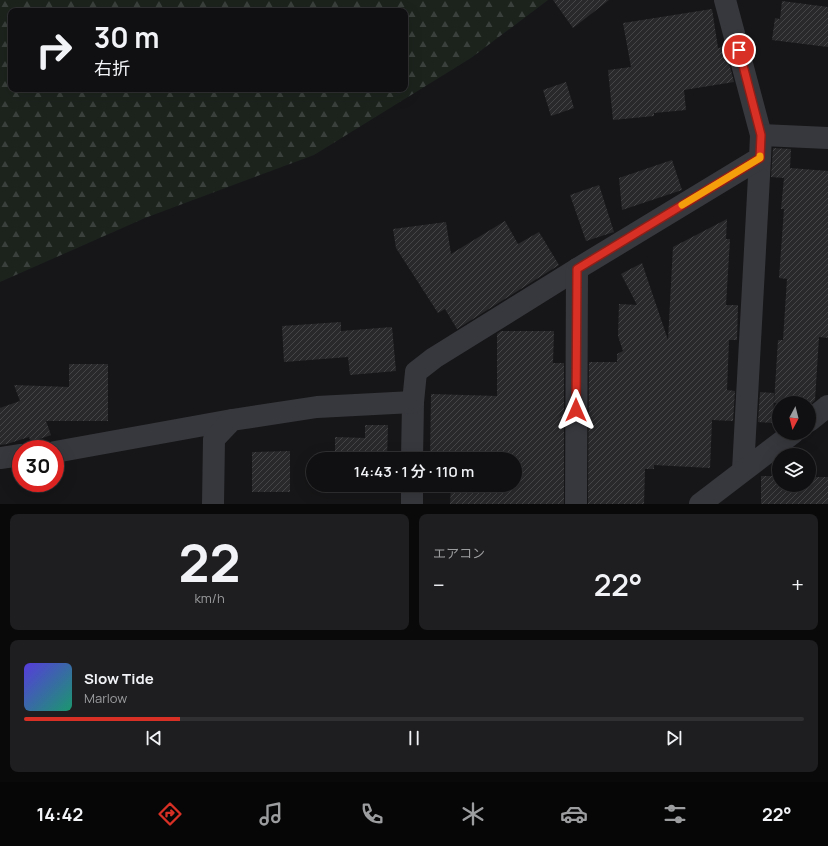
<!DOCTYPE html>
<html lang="ja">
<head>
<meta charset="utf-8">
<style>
  body { margin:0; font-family:Manrope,"Noto Sans JP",sans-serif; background:#1e1e20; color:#f1f3f6; height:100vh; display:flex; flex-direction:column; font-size:15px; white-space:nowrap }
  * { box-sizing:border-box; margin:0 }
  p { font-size:13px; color:#9c9d9f }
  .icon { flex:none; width:22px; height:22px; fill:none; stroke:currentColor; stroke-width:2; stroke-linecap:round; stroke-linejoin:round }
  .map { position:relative; height:504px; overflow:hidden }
  .drawer { display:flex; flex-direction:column; gap:10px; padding:10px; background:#09090a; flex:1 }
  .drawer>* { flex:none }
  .hud { position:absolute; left:8px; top:8px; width:400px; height:84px; border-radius:8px; box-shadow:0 4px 16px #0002,0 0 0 1px #303032; background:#101012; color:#f1f3f6; overflow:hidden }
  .needle { width:26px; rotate:187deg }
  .buttons { position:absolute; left:772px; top:396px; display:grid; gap:8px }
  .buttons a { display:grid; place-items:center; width:44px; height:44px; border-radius:50%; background:#101012; box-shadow:0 4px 16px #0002,0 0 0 1px #303032; font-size:20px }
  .speed { position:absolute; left:12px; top:440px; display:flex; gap:8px; font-size:20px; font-weight:700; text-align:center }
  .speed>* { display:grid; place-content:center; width:52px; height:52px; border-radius:50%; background:#101012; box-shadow:0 4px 16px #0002,0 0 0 1px #303032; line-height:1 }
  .speed .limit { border:6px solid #d22; background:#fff; color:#111 }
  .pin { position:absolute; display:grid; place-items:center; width:34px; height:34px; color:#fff; margin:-17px; border:2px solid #fff; border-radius:50%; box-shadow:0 1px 4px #0007 }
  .me { position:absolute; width:44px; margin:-22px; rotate:0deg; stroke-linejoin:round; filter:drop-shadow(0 0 3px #0008) }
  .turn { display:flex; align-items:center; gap:14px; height:84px; padding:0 20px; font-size:18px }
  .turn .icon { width:52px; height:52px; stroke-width:2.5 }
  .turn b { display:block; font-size:28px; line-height:34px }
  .big { font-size:30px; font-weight:600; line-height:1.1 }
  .drawer .widget { flex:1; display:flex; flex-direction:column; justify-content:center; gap:6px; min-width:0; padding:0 14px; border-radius:8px; background:#1e1e20 }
  .drawer .dial { align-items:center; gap:0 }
  .dial b { font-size:52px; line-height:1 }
  .song { display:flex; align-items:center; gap:12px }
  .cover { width:48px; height:48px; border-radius:6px; background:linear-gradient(135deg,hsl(250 70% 55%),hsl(160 70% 35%)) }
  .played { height:4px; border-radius:2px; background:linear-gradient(90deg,#d93025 20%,#303032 20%) }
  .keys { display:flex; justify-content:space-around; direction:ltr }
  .heat { display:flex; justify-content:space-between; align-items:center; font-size:22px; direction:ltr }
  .drawer .tiles { flex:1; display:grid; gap:10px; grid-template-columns:1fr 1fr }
  .widget:last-child { grid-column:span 2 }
  .trip { position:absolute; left:306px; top:452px; width:216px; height:40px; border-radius:20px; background:#101012; box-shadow:0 4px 16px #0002,0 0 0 1px #303032; font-weight:600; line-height:40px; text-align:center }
  .tab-bar { display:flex; height:64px; justify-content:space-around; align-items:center; background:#060607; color:#9c9d9f }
  .tab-bar .icon { width:28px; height:28px }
  .tab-bar .current { color:#d93025 }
  .tab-bar b { font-size:18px; color:#f1f3f6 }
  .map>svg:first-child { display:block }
  .forest { fill:url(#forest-firs); fill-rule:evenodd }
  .building { fill:url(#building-hatch) }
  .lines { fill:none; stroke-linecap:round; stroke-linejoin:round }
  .minor { stroke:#37383d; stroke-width:22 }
  .route-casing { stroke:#8d1f18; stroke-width:10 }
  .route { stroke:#d93025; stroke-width:7 }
  .slow { stroke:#f59e0b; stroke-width:7 }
</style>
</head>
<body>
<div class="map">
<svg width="828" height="504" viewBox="0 0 828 504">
  <defs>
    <pattern id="forest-firs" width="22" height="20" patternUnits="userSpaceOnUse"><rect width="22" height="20" fill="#1c231d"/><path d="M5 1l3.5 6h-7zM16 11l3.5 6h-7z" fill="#3a403c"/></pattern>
    <pattern id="building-hatch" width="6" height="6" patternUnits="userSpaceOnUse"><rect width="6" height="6" fill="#29292c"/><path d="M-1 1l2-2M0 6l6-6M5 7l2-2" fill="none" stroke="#454548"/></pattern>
  </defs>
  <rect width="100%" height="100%" fill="#161618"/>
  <path class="forest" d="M 0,0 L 548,0 L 471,58 L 314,155 L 145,218 L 0,282 ZM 11,11 L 405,11 L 405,89 L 11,89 Z"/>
  <g class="building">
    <polygon points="553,0 609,0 573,28"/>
    <polygon points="782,1 828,7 828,47 772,40 775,18 780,19"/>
    <polygon points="712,9 718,48 725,47 734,82 684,90 686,110 654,113 654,116 613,120 608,70 631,67 623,23"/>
    <polygon points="566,82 574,108 551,116 543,90"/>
    <polygon points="773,148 791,149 790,168 828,171 828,338 819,337 815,400 812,403 774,403 778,340 783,340 787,279 779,278 784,209 781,209 784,178 771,177"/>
    <polygon points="672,160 682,190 622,210 619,178"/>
    <polygon points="599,185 614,232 586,241 570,195"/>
    <polygon points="727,219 726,239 730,239 726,305 738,305 737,340 729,340 727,390 735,391 733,421 712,420 710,468 654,465 654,469 645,469 644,504 588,504 589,362 617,362 617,354 623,351 618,336 619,304 637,305 621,274 642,263 668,340 673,247"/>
    <polygon points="505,221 518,244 539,232 559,265 457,329 445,309 438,313 396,248 393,229 446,222 451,254"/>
    <polygon points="341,322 341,331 392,327 396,371 350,375 348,357 284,362 282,326"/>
    <polygon points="501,331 554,331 553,363 564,363 564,504 450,504 451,486 429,486 515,485 515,459 430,459 431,394 497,396 497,334"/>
    <polygon points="69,364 108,364 108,421 46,421 51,435 31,442 29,437 7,444 0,445 0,408 20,401 14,385 69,387"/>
    <polygon points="760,392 774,393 773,423 758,422"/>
    <polygon points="365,425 388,425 387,459 335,459 335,437 365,438"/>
    <polygon points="290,451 290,492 252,492 252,452"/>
    <polygon points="761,476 779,476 779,485 809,485 809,477 828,477 828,504 761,504"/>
  </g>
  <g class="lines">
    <g class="minor">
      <polyline points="725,0 761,135"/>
      <polyline points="809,421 828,406"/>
      <polyline points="55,452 232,420"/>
      <polyline points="0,458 21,455"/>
      <polyline points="412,459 413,402"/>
      <polyline points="743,470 760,158"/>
      <polyline points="213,504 214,439 232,420 317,407 413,402 416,372 434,358 577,269 760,158 761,135 828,138"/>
      <polyline points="412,504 412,485"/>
      <polyline points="576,504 577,269"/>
      <polyline points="700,504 793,433"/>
    </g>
  </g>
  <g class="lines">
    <defs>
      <polyline id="route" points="576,410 577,269 760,158 761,135 739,50"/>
    </defs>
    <use href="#route" class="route-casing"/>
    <use href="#route" class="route"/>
    <polyline class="slow" points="682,205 760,158 760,156"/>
  </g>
</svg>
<div class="buttons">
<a><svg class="needle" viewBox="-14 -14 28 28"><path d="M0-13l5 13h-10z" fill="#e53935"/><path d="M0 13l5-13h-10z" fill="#9c9d9f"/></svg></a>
<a><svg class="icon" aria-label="layers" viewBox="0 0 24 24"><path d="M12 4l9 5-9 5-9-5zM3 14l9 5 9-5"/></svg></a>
</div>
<div class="speed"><div class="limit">30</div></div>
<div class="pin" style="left:739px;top:50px;background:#d93025"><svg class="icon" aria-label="arrive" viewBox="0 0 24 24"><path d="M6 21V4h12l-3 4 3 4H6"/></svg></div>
<svg class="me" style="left:576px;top:410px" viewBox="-20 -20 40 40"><path d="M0-17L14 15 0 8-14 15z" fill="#d93025" stroke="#fff" stroke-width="4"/></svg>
<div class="trip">14:43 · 1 分 · 110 m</div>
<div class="hud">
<div class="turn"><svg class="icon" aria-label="right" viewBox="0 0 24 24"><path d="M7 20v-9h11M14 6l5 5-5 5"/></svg><div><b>30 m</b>右折</div></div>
</div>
</div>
<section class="drawer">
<div class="tiles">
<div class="widget dial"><b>22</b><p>km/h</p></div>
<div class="widget"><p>エアコン</p>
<div class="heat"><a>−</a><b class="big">22°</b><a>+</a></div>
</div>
<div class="widget">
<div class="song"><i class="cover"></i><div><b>Slow Tide</b><p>Marlow</p></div></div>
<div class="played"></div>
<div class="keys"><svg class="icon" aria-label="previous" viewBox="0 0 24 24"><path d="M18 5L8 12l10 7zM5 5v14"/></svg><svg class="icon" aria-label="pause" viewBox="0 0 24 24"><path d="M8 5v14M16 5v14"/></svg><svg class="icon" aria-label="next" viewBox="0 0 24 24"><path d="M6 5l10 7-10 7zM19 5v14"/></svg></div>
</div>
</div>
</section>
<nav class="tab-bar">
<b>14:42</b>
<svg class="icon current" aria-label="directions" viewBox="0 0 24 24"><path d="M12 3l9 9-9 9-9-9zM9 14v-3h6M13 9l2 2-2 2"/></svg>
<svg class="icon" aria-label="music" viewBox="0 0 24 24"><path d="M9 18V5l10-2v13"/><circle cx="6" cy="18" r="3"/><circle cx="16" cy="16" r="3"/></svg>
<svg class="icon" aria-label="phone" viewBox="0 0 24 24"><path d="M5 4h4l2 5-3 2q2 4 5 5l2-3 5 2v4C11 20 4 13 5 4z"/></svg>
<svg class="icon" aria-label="climate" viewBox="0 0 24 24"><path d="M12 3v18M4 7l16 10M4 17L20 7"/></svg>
<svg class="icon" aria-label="car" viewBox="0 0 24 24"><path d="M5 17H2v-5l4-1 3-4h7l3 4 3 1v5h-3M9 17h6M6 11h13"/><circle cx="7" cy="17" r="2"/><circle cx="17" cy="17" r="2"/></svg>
<svg class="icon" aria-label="filters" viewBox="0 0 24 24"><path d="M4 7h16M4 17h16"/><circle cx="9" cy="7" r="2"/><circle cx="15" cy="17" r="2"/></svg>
<b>22°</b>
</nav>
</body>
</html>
